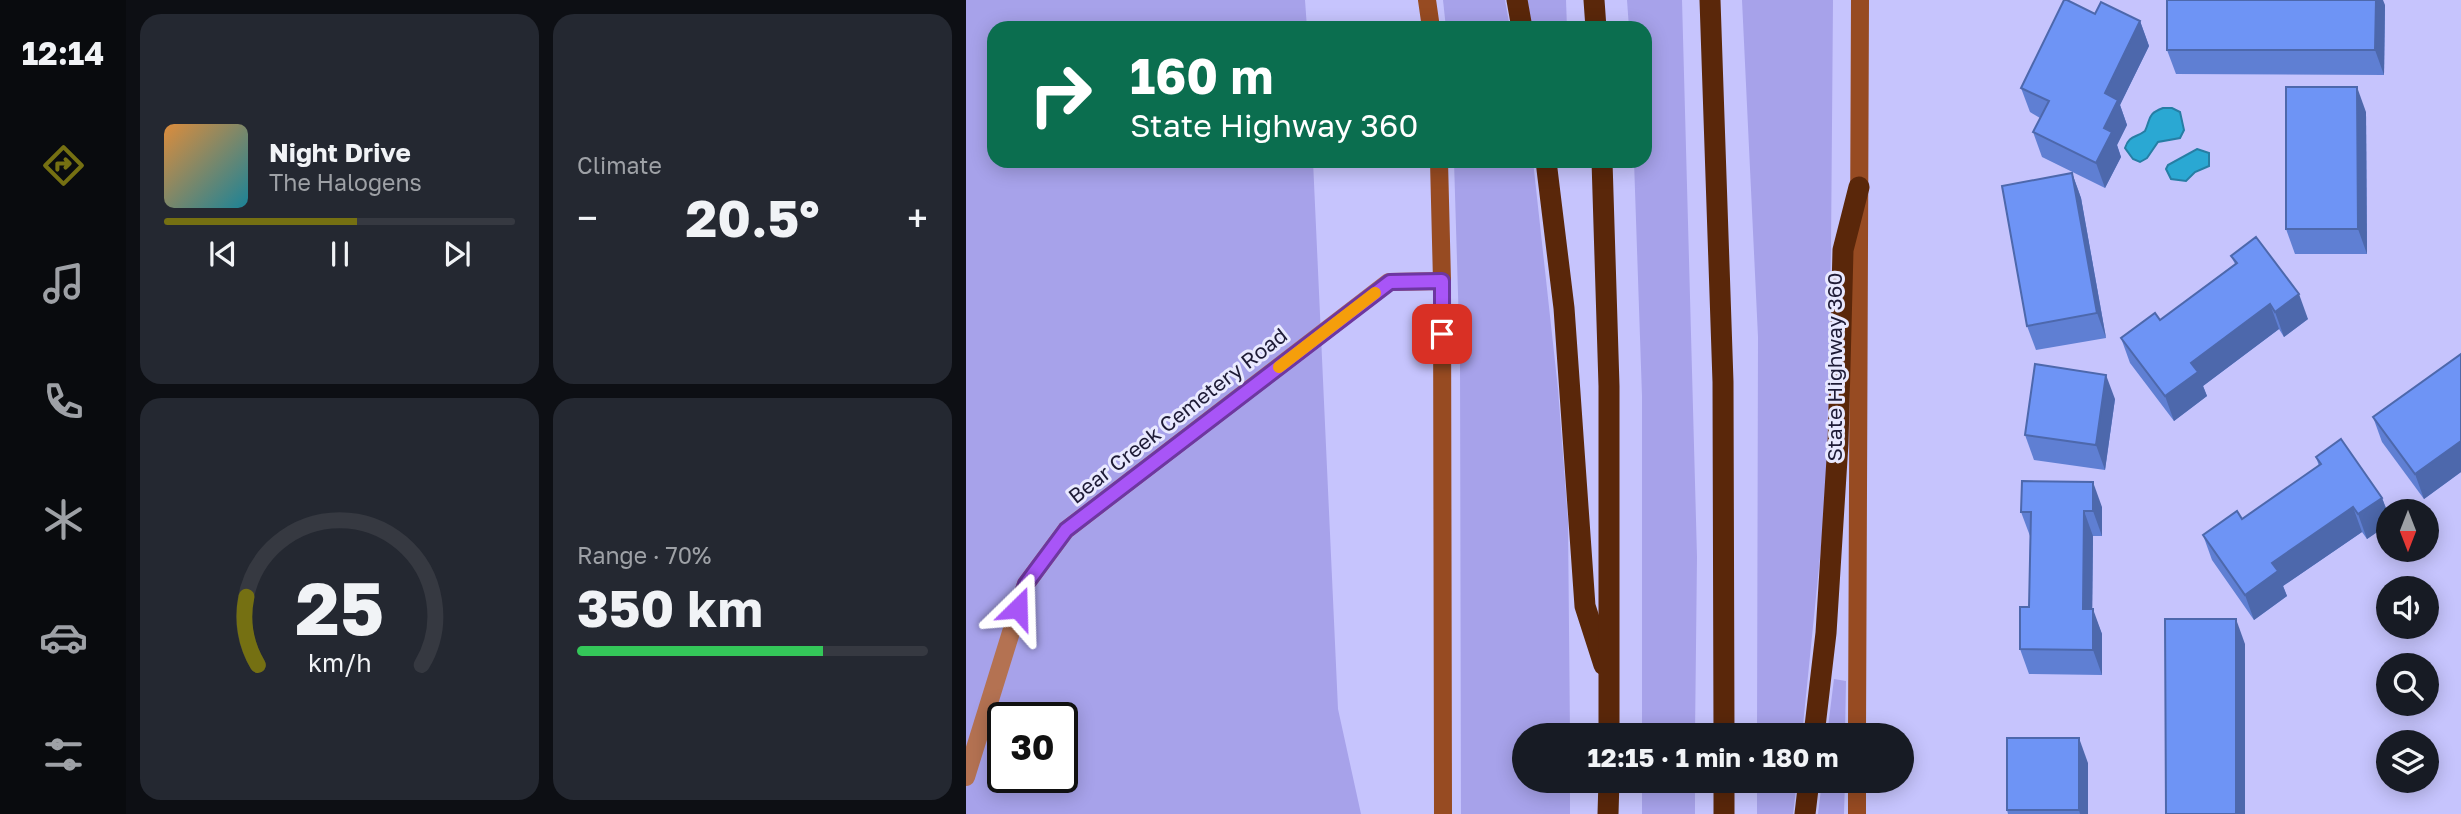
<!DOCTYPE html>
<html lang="en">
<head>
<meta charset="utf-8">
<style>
  body { margin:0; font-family:"Golos Text",sans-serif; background:#242831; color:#f1f3f6; height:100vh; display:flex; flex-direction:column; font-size:26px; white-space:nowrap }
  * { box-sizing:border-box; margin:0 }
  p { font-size:23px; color:#9ea1a6 }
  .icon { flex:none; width:38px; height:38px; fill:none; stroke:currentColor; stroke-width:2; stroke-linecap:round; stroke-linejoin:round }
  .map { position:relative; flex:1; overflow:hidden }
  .side { display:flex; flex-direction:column; gap:14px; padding:14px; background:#0d0f14; width:840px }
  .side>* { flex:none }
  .guide { position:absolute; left:21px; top:21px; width:665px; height:147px; border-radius:21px; box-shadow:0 4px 18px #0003; background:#0b6e4f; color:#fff; overflow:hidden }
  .needle { width:46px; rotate:180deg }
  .tools { position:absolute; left:1410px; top:499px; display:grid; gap:14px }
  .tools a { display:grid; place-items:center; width:63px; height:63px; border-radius:50%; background:#171b24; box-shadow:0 4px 18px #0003; font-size:35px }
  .speed { position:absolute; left:21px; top:702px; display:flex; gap:14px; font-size:35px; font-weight:700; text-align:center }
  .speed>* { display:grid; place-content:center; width:91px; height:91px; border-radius:50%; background:#171b24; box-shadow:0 4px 18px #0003; line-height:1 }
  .speed .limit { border:4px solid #111; border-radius:10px; background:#fff; color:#111 }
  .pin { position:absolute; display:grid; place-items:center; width:60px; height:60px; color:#fff; margin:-30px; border-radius:14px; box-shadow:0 4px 10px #0006 }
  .me { position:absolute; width:77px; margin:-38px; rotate:22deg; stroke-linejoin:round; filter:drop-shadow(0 0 5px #0008) }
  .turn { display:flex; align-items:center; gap:24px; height:147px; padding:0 28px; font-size:32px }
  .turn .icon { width:91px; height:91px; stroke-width:2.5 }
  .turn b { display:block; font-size:49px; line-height:60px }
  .big { font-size:52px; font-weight:700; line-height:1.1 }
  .side .card { flex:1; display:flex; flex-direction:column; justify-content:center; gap:10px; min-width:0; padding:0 24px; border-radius:21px; background:#242831 }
  .side .dial { align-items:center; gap:0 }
  .dial svg { height:182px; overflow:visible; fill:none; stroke:#363941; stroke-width:7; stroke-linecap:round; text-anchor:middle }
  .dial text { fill:#f1f3f6; stroke:none }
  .song { display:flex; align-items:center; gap:21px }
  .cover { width:84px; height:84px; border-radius:10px; background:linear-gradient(135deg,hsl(30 70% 55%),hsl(190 70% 35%)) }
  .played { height:7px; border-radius:4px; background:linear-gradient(90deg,#757012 55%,#363941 55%) }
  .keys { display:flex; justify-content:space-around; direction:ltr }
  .heat { display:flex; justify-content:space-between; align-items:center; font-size:38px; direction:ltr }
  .charge { height:10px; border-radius:5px; background:linear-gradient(90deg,#34c759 70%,#363941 0) }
  .side .tiles { flex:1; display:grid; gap:14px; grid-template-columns:repeat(2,1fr) }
  .trip { position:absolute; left:546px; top:723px; width:402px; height:70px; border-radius:35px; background:#171b24; box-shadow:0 4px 18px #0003; font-weight:700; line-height:70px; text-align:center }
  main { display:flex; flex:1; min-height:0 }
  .tabs { display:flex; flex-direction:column; width:126px; justify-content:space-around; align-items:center; background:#090b0e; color:#9ea1a6 }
  .tabs .icon { width:49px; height:49px }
  .tabs .selected { color:#757012 }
  .tabs b { font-size:32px; color:#f1f3f6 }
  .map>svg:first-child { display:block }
  .green { fill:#a7a2ea; fill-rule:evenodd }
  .water { fill:#2aa8d3; stroke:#267ea4; stroke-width:2 }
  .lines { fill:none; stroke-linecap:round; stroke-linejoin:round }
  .minor { stroke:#b47252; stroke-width:18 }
  .secondary { stroke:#974b22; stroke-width:18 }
  .motorway { stroke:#5a270a; stroke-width:21 }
  .wall { fill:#5f7fd3 }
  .shaded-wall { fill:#4d68ac }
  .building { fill:#6e94f5; stroke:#4d68ac; stroke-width:2 }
  .route-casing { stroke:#6d37a1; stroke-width:18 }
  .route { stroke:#a855f7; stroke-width:12 }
  .slow { stroke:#f59e0b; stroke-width:12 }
  .labels { text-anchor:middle; stroke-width:6; stroke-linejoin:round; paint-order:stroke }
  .street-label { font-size:21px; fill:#1e1b36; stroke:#e9e9ff }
</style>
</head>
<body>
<main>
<nav class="tabs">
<b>12:14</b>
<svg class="icon selected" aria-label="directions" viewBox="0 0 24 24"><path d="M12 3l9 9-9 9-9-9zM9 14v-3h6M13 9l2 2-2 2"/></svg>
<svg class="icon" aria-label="music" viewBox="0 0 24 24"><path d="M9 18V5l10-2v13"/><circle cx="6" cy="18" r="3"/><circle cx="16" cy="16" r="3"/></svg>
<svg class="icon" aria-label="phone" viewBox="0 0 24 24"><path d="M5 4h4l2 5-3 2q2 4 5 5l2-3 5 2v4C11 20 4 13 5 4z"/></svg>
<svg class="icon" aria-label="climate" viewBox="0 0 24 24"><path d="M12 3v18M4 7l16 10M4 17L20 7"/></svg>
<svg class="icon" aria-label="car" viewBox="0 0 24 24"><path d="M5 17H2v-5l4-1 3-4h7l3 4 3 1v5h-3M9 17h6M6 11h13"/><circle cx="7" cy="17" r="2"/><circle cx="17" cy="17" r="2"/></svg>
<svg class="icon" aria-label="filters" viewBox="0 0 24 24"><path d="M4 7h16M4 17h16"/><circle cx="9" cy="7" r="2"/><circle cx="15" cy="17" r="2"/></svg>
</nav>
<section class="side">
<div class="tiles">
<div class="card">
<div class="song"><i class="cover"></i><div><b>Night Drive</b><p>The Halogens</p></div></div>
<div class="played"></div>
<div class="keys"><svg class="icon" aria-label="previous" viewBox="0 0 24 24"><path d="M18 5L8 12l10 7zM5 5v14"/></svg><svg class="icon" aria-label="pause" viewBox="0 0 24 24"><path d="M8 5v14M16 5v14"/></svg><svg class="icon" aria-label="next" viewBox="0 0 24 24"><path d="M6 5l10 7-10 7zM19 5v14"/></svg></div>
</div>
<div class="card"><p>Climate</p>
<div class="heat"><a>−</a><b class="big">20.5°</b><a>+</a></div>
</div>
<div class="card dial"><svg viewBox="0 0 100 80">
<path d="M14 69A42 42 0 1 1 86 69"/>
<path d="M14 69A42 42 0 0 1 9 39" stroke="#757012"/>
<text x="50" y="56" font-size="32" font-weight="700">25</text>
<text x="50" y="72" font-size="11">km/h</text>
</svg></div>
<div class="card"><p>Range · 70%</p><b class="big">350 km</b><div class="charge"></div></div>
</div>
</section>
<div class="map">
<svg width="1495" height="814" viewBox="0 0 1495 814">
  <rect width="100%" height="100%" fill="#c6c4fd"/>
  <g class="green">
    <path d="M 0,0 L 339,0 L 341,28 L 28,28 L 28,161 L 347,161 L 372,709 L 395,814 L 0,814 ZM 37,718 L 96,718 L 96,777 L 37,777 Z"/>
    <polygon points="477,0 539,0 544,28 480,28"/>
    <polygon points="561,0 600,0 601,28 566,28"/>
    <polygon points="661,0 716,0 731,557 729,735 676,735 676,396 668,161 679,161 679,28 663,28"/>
    <polygon points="776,0 867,0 865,248 860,498 836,735 791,735 792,337"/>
    <polygon points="488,161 567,161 592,389 602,520 604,735 558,735 558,780 604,781 604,814 495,814 494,360"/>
    <polygon points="868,679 880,681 879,735 861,735"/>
    <rect x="676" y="781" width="53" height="33"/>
    <polygon points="791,781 831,781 827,814 791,814"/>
    <polygon points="856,781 879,781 878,814 852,814"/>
  </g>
  <g class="water">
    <path d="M 1197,108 L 1206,108 L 1214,112 L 1218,130 L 1214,138 L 1192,142 L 1181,158 L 1174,162 L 1167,159 L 1159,148 C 1163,135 1170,138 1179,131 C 1185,118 1181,114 1197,108 Z"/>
    <polygon points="1231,149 1243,153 1243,166 1229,172 1220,181 1205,179 1200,169 1202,165"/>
  </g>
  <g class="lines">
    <polyline class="minor" points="0,777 60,584 100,530 423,282 476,281"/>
    <g class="secondary">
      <polyline points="461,0 465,28"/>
      <polyline points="473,161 476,281 477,814"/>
      <polyline points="891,735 894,0"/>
      <polyline points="891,814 891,780"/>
    </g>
    <g class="motorway">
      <polyline points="551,0 556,28"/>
      <polyline points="628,0 630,28"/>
      <polyline points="744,0 757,382 758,735"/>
      <polyline points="580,161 598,308 619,606 638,665"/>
      <polyline points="636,161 643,386 643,735"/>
      <polyline points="848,735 860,633 872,443 877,250 893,187"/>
      <polyline points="758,780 758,814"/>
      <polyline points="642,814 643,780"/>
      <polyline points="839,814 843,780"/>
    </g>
  </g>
  <g class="wall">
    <polygon points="1419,5 1418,75 1210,74 1201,50"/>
    <polygon points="1129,14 1174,21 1183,46 1154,105 1161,125 1151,145 1155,157 1139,188 1076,157 1067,132 1074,118 1064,112 1055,88"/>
    <polygon points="1400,112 1401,254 1329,254 1320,229"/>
    <polygon points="1106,173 1115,198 1140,338 1070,350 1061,326"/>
    <polygon points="1265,256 1342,319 1318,337 1313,329 1237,386 1241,396 1208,421 1164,363 1155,338 1194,320 1269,264"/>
    <polygon points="1495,354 1495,472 1458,499 1416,442 1407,417"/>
    <polygon points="1149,399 1139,470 1068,460 1059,435"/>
    <polygon points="1350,457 1416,498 1423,516 1423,524 1401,539 1396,532 1317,586 1321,596 1288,620 1246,560 1237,535 1276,519 1353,466"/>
    <polygon points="1136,507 1136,536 1127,536 1126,609 1136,634 1136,675 1063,674 1054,649 1063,607 1064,536 1055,512"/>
    <polygon points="1122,763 1122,814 1042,814 1041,810"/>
  </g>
  <g class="shaded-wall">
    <polygon points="1410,0 1417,0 1419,5 1418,75 1409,50"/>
    <polygon points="1174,21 1183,46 1154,105 1161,125 1151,145 1155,157 1139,188 1130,163 1138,128 1139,93"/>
    <polygon points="1391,87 1400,112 1401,254 1392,229"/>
    <polygon points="1106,173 1115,198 1140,338 1131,313"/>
    <polygon points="1333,294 1342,319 1318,337 1309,312"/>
    <polygon points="1304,304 1313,329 1237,386 1241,396 1208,421 1199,396 1225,363"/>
    <polygon points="1140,375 1149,399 1139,470 1130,445"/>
    <polygon points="1495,441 1495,472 1458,499 1449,474"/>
    <polygon points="1127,482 1136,507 1136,536 1127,511"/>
    <polygon points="1416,498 1423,516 1423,524 1401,539 1392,514"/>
    <polygon points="1387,507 1396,532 1317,586 1321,596 1288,620 1279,595 1306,563"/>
    <polygon points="1118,511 1127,536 1126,634 1117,609"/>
    <polygon points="1127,609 1136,634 1136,675 1127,650"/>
    <polygon points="1270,619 1279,644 1279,814 1270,814"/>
    <polygon points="1113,738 1122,763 1122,814 1114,814 1113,810"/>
  </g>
  <g class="building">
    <polygon points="1098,0 1101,0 1129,14 1135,2 1174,21 1139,93 1152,100 1138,128 1146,132 1130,163 1067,132 1083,101 1055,88"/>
    <polygon points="1201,0 1410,0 1409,50 1201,50"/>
    <polygon points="1320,87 1391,87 1392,229 1320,229"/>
    <polygon points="1106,173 1131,313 1061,326 1036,186"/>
    <polygon points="1290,237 1333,294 1309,312 1304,304 1225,363 1232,372 1199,396 1155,338 1189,313 1194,320 1271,263 1265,256"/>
    <polygon points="1495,354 1495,441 1449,474 1407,417"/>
    <polygon points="1069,364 1140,375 1130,445 1059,435"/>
    <polygon points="1375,439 1416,498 1392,514 1387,507 1306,563 1312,571 1279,595 1237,535 1271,511 1276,519 1355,464 1350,457"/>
    <polygon points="1056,481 1127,482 1127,511 1118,511 1117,609 1127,609 1127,650 1054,649 1054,607 1063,607 1065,512 1055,512"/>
    <polygon points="1199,619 1270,619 1270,814 1200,814"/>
    <rect x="1041" y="738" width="72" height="72"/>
  </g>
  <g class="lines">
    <defs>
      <polyline id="route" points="52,608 60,584 100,530 424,282 476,281 476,334"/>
    </defs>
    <use href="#route" class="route-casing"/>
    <use href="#route" class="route"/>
    <polyline class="slow" points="313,367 409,293"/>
  </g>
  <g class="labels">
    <g class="street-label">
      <text transform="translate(869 367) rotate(-90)" y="7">State Highway 360</text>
      <text transform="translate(212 416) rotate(-38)" y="7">Bear Creek Cemetery Road</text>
    </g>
  </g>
</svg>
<div class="tools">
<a><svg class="needle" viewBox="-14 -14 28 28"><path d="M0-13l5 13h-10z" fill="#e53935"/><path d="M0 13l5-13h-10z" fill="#9ea1a6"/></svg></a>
<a><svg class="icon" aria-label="sound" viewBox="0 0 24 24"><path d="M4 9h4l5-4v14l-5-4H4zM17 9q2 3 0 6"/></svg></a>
<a><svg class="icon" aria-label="search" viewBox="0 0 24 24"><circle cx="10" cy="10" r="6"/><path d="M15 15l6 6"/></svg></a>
<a><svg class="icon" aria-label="layers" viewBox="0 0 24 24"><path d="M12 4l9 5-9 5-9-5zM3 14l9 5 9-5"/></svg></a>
</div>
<div class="speed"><div class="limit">30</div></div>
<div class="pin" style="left:476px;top:334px;background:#d93025"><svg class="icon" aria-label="arrive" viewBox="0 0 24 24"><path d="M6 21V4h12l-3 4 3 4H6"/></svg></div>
<svg class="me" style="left:52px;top:608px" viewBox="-20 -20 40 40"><path d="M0-17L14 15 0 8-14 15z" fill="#a855f7" stroke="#fff" stroke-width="4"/></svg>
<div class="trip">12:15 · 1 min · 180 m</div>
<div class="guide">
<div class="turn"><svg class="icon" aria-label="right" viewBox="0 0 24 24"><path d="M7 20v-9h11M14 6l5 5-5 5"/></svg><div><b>160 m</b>State Highway 360</div></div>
</div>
</div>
</main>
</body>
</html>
